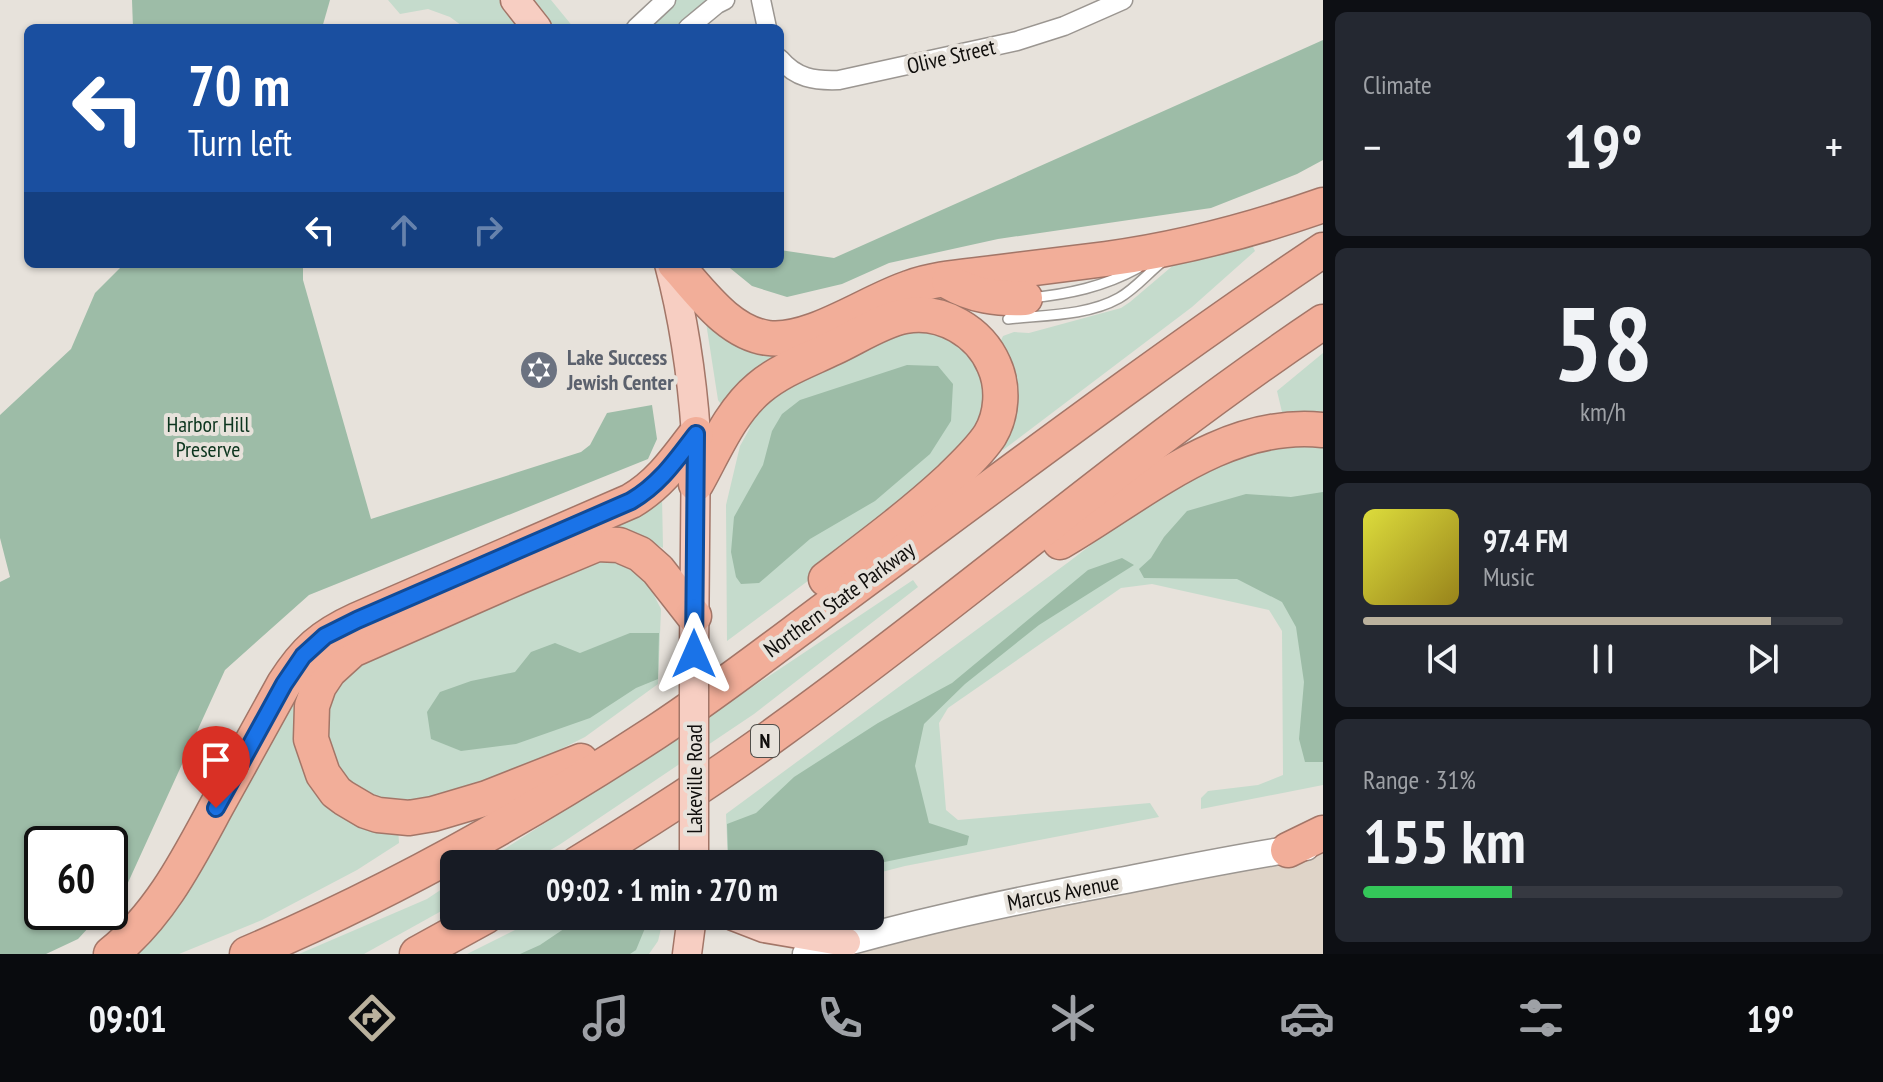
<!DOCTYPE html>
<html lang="en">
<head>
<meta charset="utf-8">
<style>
  body { margin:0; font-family:"PT Sans Narrow",sans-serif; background:#242831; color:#f1f3f6; height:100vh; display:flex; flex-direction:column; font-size:30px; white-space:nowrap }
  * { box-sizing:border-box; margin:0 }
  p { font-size:26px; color:#9ea1a6 }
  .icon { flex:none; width:44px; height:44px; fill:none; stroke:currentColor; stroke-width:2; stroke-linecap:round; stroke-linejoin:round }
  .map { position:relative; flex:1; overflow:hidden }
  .sheet { display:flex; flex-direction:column; gap:12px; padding:12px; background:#0d0f14; width:560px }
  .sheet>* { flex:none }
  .hud { position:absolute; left:24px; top:24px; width:760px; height:244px; border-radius:12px; box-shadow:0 2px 6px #0004; background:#1a4fa0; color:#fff; overflow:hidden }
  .speed { position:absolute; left:24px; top:826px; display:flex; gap:16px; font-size:40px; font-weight:700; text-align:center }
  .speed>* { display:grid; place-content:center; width:104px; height:104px; border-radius:50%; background:#171b24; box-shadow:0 2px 6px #0004; line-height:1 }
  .speed .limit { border:4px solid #111; border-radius:12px; background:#fff; color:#111 }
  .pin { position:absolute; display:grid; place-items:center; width:68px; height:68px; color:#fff; margin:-82px -34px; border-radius:50% 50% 50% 0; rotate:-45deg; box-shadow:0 0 8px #0007 }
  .pin .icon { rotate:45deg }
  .me { position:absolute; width:88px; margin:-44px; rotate:0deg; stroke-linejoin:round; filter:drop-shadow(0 0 6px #0008) }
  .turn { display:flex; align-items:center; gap:28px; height:168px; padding:0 32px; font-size:36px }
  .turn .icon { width:104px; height:104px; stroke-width:2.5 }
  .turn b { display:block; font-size:56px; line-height:68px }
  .lanes { display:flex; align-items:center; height:76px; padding:0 32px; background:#0003; justify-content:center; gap:40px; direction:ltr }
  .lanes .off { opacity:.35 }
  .big { font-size:60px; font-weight:700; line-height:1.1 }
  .sheet .tile { flex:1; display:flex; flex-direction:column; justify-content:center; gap:12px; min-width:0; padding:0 28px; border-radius:12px; background:#242831 }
  .sheet .dial { align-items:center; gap:0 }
  .dial b { font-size:104px; line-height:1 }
  .song { display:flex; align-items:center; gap:24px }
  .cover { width:96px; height:96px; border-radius:12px; background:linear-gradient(135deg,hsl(60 70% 55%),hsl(50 70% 35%)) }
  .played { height:8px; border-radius:4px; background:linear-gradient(90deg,#bab19d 85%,#363941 85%) }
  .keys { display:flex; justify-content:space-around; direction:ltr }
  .heat { display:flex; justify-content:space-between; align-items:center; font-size:44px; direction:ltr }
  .charge { height:12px; border-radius:6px; background:linear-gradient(90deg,#34c759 31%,#363941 0) }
  .trip { position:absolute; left:440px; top:850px; width:444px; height:80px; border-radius:12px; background:#171b24; box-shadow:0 2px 6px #0004; font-weight:700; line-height:80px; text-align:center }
  .dock { display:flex; height:128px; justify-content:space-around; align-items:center; background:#090b0e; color:#9ea1a6 }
  .dock .icon { width:56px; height:56px }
  .dock .on { color:#bab19d }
  .dock b { font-size:36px; color:#f1f3f6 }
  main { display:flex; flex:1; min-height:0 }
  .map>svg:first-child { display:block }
  .built { fill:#dfd4c8 }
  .green { fill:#c5dbcc }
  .forest { fill:#9dbca7 }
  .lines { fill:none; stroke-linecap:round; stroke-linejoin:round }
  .lane-casing { stroke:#9b9691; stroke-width:12 }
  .street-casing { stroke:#9b9691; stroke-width:21 }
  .secondary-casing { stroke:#9b9691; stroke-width:29 }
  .primary-casing { stroke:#a37668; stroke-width:31 }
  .highway-casing { stroke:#a37668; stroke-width:37 }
  .lane { stroke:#fff; stroke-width:9 }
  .street { stroke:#fff; stroke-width:18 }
  .secondary { stroke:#fff; stroke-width:26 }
  .primary { stroke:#f7cec2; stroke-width:28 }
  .highway { stroke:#f2ae99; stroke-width:34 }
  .primary-bridge-casing { stroke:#a37668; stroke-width:31; stroke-linecap:butt }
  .primary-bridge { stroke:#f7cec2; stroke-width:28 }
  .route-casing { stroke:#114b97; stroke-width:20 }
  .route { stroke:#1a73e8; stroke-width:14 }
  .labels { text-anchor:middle; stroke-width:8; stroke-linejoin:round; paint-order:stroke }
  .shield { fill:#e7e2db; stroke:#504e4a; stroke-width:2 }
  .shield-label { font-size:20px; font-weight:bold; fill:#100e0c }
  .street-label { font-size:22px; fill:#100e0c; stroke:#e7e2db }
  .worship-label { font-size:22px; font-weight:bold; fill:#5b616d; stroke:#e7e2db; text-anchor:start }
  .park-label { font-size:22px; fill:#0c351e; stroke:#e7e2db }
</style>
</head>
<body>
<main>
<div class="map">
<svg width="1323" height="954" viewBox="0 0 1323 954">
  <rect width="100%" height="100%" fill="#e7e2db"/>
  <polygon class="built" points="1323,845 1323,954 806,954"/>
  <g class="green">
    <polygon points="388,0 551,0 574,28 465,28 450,17 428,9 400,14"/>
    <polygon points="675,0 706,0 677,28 645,28"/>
    <polygon points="1250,241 1255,251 1192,307 1003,450 996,440 999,345 1003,336 1014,332 1029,333 1121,308 1130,302 1183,257"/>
    <polygon points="705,316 781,346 774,361 723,407 718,400"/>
    <polygon points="899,327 948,329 984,375 989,404 974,437 882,526 727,641 726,505 740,446 750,428 744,416 780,384"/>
    <polygon points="1323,353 1323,414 1304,411 1282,412 1277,391"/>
    <polygon points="1323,441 1323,785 1201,809 1201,798 1208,791 1258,785 1283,775 1282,631 1269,610 1152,584 1121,588 948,708 939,723 946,810 958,820 1150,803 1159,817 905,866 870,875 870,864 728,864 726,814 1070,561 1166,487 1254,450"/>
    <polygon points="662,497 663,548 628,530 601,529"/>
    <polygon points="582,557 638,564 661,609 658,684 585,737 505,777 426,800 362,797 335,773 320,737 328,699 357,659"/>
    <polygon points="913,580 918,587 754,714 559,845 526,864 481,864 637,764"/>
    <polygon points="294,679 304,684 299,754 398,828 399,843 357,870 262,920 179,954 128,954"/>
    <polygon points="454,881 454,904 364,954 299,954 427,899"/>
    <polygon points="543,916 664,916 658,941 649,954 467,954"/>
  </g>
  <g class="forest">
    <polygon points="132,0 330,0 322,28 133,28"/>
    <polygon points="1323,40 1323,160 1297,174 1211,208 998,239 889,263 842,284 787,297 752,286 725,264 780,264 780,250 834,258"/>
    <polygon points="124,264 303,264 303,280 371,519 581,452 590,445 607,413 652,405 657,439 648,459 309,595 225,670 126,887 110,904 110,844 42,844 42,912 103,912 78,939 46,954 0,954 0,582 10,577 0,538 0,415 71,349 95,293"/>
    <polygon points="907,365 938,366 953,384 951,421 930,454 875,501 810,539 759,583 741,584 736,577 731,552 734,517 763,465 772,431 782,414 800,400"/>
    <polygon points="1323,492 1323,762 1305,762 1299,739 1304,682 1296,627 1282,602 1237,579 1144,578 1139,569 1151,558 1164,537 1187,511 1246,494 1291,497"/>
    <polygon points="1122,558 1134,565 1039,625 965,684 924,724 915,766 929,823 969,836 967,845 870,865 734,864 728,855 727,824 756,813 794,777 878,723 952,683 1088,570"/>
    <polygon points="630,633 659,633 658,679 636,688 590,718 516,744 461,751 431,739 427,712 440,692 471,681 515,672 531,652 555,643 580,653"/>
    <polygon points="583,916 650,916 636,950 630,954 520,954 540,945"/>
  </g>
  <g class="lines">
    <defs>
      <g id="lane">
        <path d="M 1030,298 C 1069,294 1103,287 1138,268"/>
        <path d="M 1008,319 C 1043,315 1087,316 1119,298 C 1135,289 1148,273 1162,262"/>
      </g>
      <g id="street">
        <polyline points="761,0 767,28"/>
        <polyline points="636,28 666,0"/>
        <polyline points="688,28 717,4 725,0"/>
        <path d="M 780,59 C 796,78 814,81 839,80 L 1017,41 L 1064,26 L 1123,0"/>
      </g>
      <path id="secondary" d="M 806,954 C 909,923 1014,901 1120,881 C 1182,869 1244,856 1306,847"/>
      <g id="primary">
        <polyline points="515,0 537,28"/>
        <path d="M 669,264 C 684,320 692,377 696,434 L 694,654"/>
        <polyline points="733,916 764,928 846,942"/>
        <polyline points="687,954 692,916"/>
      </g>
      <g id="highway">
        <path d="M 675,264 C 700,291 728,333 768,338 C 811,343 867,302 909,288 C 933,279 960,277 986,274 C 1026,269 1066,264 1106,259 C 1180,249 1252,230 1323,205"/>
        <path d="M 949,282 C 973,296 997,299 1025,298"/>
        <path d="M 696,484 C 714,452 730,412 759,388 C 780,370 808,360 833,348 C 855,338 882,320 905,316 C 942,309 980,332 994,365 C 1004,387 1002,415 990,435 C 979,452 963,466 949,480 C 910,516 868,547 826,579"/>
        <path d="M 1060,542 C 1140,496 1224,419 1323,430"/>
        <polyline points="581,761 487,798 433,814 409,818 378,815 366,811 344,798 336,792 323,774 311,739 312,706 319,686 329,671 352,650 518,577 597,544 619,545 640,554 658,570 694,616"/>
        <polyline points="1288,850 1323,833"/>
        <path d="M 577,864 C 648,821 718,776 785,727 C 967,596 1136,447 1323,322"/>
        <path d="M 111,954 C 159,916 187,861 215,809 C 238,767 261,725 284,684 C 305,651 322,636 357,620 L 631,501 C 660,484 676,460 696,434"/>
        <path d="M 247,954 C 390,893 526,817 656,732 C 723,688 786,638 850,591 C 1006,476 1162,358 1323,250"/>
        <polyline points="417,954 486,916"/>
      </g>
    </defs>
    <use href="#lane" class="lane-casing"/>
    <use href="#street" class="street-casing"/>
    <use href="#secondary" class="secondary-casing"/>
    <use href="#primary" class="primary-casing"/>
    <use href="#highway" class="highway-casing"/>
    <use href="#lane" class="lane"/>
    <use href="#street" class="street"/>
    <use href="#secondary" class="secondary"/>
    <use href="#primary" class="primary"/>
    <use href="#highway" class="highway"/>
    <defs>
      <polyline id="primary-bridge" points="694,654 694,864"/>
    </defs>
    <use href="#primary-bridge" class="primary-bridge-casing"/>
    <use href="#primary-bridge" class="primary-bridge"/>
  </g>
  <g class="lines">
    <defs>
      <path id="route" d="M 216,808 L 284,684 L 303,656 L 325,636 L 357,620 L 631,501 C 660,484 676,460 696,434 L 694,654"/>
    </defs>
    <use href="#route" class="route-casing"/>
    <use href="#route" class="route"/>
  </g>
  <defs>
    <symbol id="synagogue-disc" viewBox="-11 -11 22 22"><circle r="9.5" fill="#6b7280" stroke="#e7e2db"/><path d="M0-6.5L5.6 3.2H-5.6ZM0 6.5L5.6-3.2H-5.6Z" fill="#fff"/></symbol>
  </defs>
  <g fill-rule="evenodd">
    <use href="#synagogue-disc" x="517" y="348" width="44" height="44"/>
  </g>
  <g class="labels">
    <rect class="shield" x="751" y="725" width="28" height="32" rx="6"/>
    <g class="shield-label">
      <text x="765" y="748">N</text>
    </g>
    <g class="street-label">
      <text transform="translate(951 56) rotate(-13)" y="8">Olive Street</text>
      <text transform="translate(839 599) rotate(-36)" y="8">Northern State Parkway</text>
      <text transform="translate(694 779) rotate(-90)" y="8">Lakeville Road</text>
      <text transform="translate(1063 892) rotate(-11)" y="8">Marcus Avenue</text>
    </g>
    <g class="worship-label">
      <text x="567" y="365">Lake Success<tspan x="567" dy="25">Jewish Center</tspan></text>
    </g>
    <g class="park-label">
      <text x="208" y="432">Harbor Hill<tspan x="208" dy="25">Preserve</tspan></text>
    </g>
  </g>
</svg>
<div class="speed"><div class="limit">60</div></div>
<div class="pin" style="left:216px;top:808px;background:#d93025"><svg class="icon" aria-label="arrive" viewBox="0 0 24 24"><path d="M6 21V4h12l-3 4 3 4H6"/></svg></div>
<svg class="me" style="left:694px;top:654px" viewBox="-20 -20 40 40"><path d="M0-17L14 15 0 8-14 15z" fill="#1a73e8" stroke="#fff" stroke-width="4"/></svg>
<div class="trip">09:02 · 1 min · 270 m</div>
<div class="hud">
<div class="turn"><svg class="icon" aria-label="left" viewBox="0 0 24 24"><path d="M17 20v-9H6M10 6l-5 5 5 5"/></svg><div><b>70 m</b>Turn left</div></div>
<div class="lanes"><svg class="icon" aria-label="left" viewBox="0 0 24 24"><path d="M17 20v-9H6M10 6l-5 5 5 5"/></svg><svg class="icon off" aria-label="ahead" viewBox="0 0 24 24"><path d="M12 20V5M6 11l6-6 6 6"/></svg><svg class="icon off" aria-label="right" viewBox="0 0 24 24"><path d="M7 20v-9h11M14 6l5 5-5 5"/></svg></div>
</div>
</div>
<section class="sheet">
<div class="tile"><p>Climate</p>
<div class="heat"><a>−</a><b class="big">19°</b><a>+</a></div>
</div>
<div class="tile dial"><b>58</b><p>km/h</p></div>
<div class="tile">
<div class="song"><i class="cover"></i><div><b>97.4 FM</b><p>Music</p></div></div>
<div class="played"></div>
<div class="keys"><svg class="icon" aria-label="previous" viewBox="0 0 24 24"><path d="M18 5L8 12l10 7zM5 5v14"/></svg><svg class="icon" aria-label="pause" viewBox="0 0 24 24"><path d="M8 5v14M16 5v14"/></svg><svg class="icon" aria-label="next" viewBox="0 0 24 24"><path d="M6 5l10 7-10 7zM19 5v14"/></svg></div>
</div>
<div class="tile"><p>Range · 31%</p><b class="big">155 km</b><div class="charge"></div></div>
</section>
</main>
<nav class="dock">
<b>09:01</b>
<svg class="icon on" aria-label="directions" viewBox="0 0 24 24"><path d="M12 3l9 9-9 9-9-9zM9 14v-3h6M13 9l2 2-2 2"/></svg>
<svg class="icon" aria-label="music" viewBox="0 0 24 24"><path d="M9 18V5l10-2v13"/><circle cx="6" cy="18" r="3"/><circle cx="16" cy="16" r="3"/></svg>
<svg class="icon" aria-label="phone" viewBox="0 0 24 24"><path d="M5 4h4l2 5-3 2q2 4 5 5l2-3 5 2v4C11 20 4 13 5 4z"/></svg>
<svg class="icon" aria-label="climate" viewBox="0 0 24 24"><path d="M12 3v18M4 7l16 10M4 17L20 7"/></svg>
<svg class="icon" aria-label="car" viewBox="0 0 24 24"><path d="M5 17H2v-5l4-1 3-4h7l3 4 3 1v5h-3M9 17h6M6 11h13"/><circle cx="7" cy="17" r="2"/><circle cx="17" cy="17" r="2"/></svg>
<svg class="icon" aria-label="filters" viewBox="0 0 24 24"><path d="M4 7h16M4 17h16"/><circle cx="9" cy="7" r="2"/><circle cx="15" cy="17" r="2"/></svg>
<b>19°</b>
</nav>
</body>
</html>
